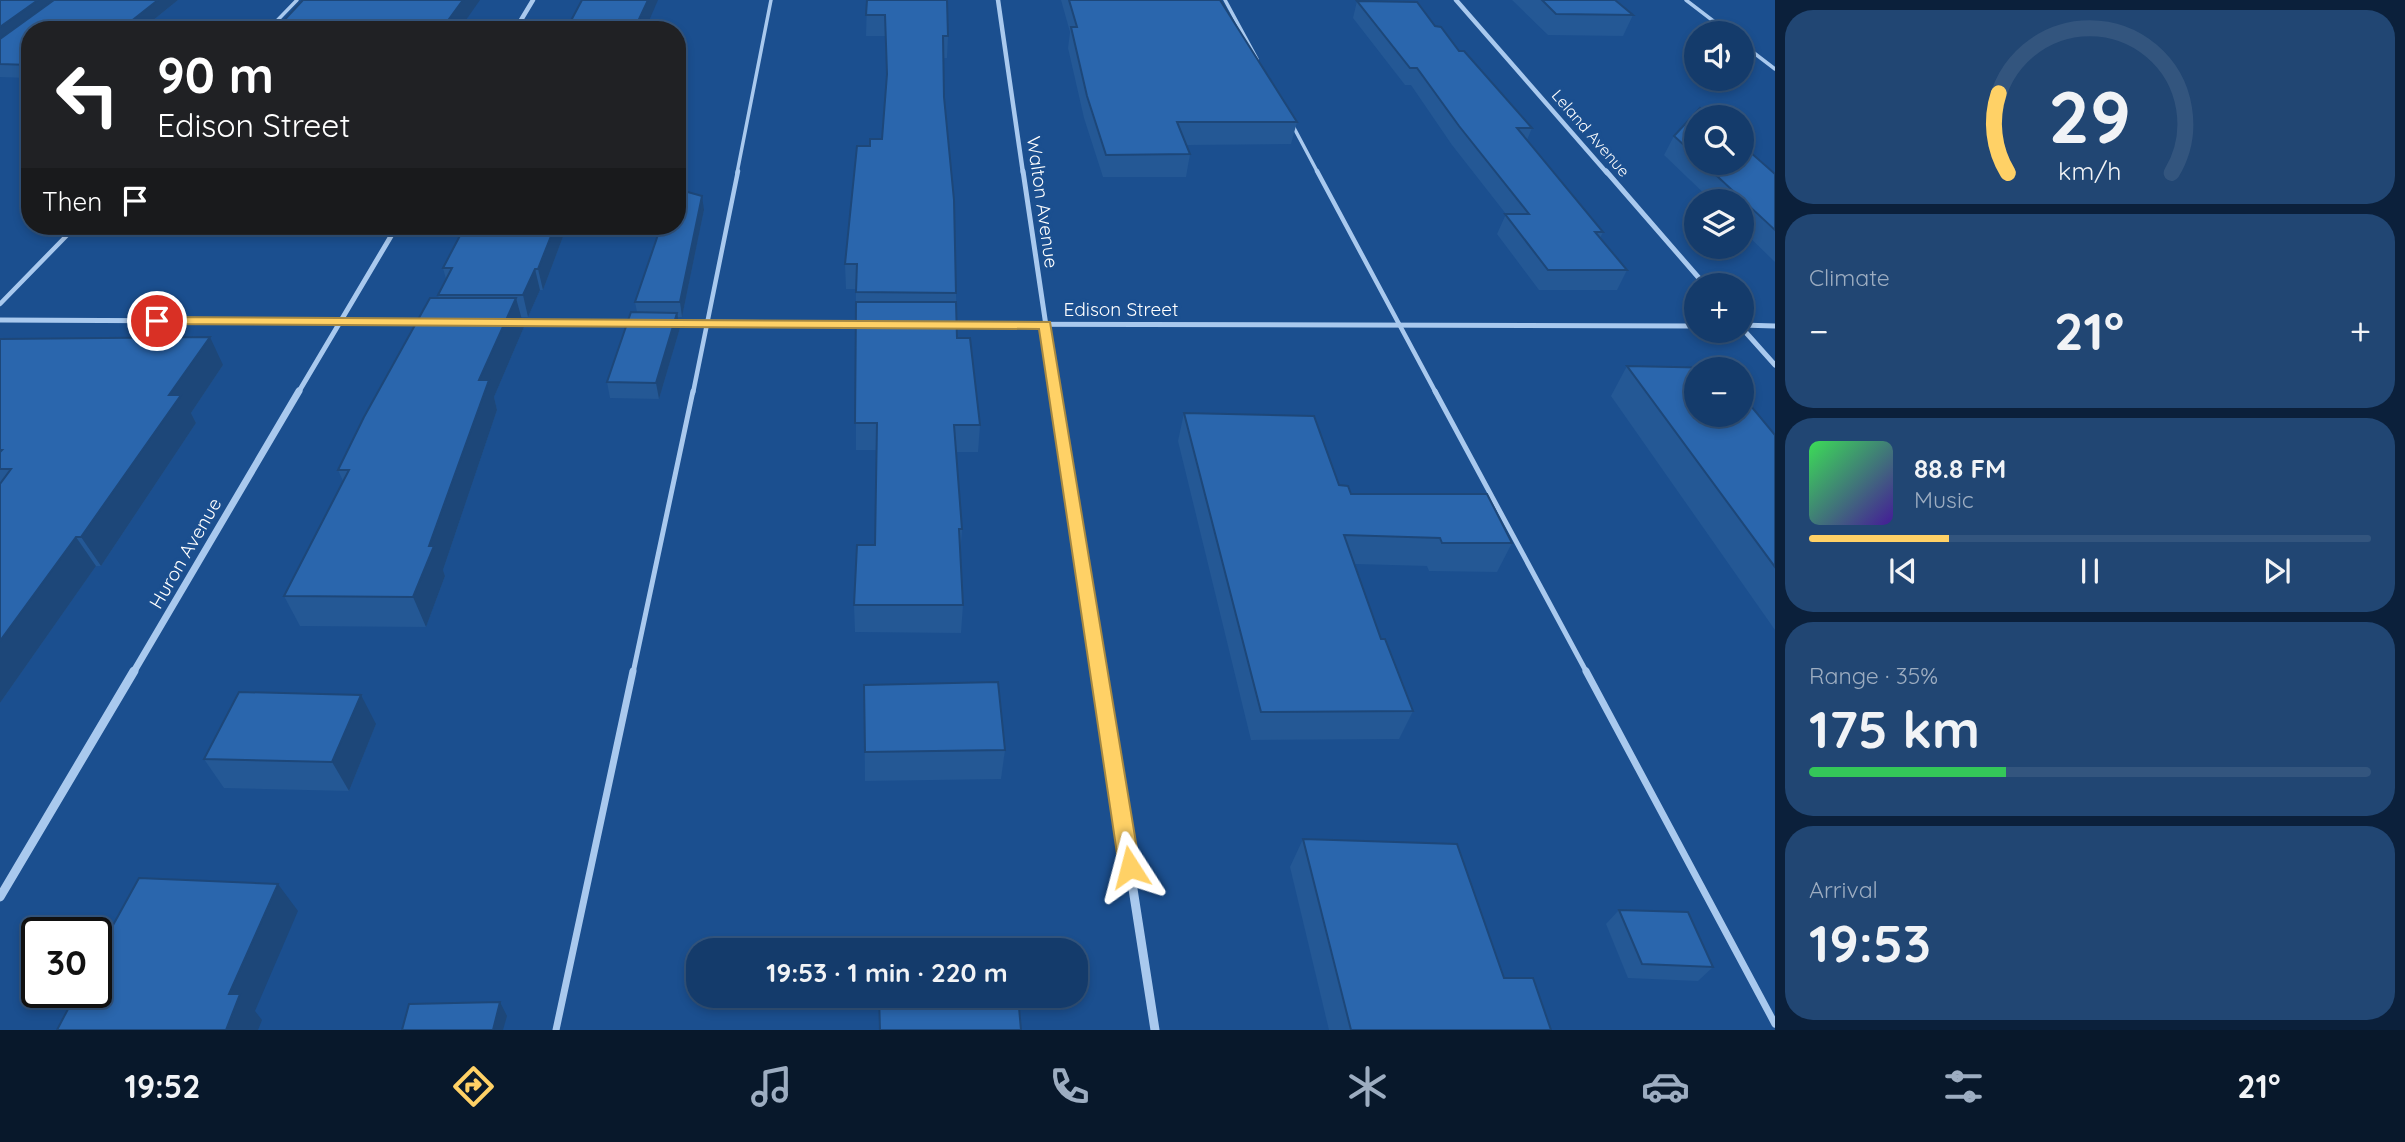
<!DOCTYPE html>
<html lang="en">
<head>
<meta charset="utf-8">
<style>
  body { margin:0; font-family:Quicksand,sans-serif; background:#214673; color:#f1f3f6; height:100vh; display:flex; flex-direction:column; font-size:26px; white-space:nowrap }
  * { box-sizing:border-box; margin:0 }
  p { font-size:23px; color:#9dadc1 }
  .icon { flex:none; width:38px; height:38px; fill:none; stroke:currentColor; stroke-width:2; stroke-linecap:round; stroke-linejoin:round }
  .map { position:relative; flex:1; overflow:hidden }
  .details { display:flex; flex-direction:column; gap:10px; padding:10px; background:#0b203b; width:630px }
  .details>* { flex:none }
  .hud { position:absolute; left:21px; top:21px; width:665px; height:214px; border-radius:28px; box-shadow:0 4px 10px #0003,0 0 0 2px #33557e; background:#202124; color:#fff; overflow:hidden }
  .controls { position:absolute; left:1684px; top:21px; display:grid; gap:14px }
  .controls a { display:grid; place-items:center; width:70px; height:70px; border-radius:50%; background:#143b6b; box-shadow:0 4px 10px #0003,0 0 0 2px #33557e; font-size:35px }
  .speed { position:absolute; left:21px; top:917px; display:flex; gap:14px; font-size:35px; font-weight:700; text-align:center }
  .speed>* { display:grid; place-content:center; width:91px; height:91px; border-radius:50%; background:#143b6b; box-shadow:0 4px 10px #0003,0 0 0 2px #33557e; line-height:1 }
  .speed .limit { border:4px solid #111; border-radius:10px; background:#fff; color:#111 }
  .pin { position:absolute; display:grid; place-items:center; width:60px; height:60px; color:#fff; margin:-30px; border:4px solid #fff; border-radius:50%; box-shadow:0 2px 7px #0007 }
  .me { position:absolute; width:77px; margin:-38px; rotate:351deg; stroke-linejoin:round; filter:drop-shadow(0 0 5px #0008) }
  .turn { display:flex; align-items:center; gap:24px; height:147px; padding:0 21px; font-size:32px }
  .turn .icon { width:91px; height:91px; stroke-width:2.5 }
  .turn b { display:block; font-size:49px; line-height:60px }
  .then { display:flex; align-items:center; height:66px; padding:0 21px; background:#0003; gap:14px; font-size:26px }
  .big { font-size:52px; font-weight:800; line-height:1.1 }
  .details .tile { flex:1; display:flex; flex-direction:column; justify-content:center; gap:10px; min-width:0; padding:0 24px; border-radius:28px; background:#214673 }
  .details .dial { align-items:center; gap:0 }
  .dial svg { height:182px; overflow:visible; fill:none; stroke:#33557e; stroke-width:7; stroke-linecap:round; text-anchor:middle }
  .dial text { fill:#f1f3f6; stroke:none }
  .song { display:flex; align-items:center; gap:21px }
  .cover { width:84px; height:84px; border-radius:10px; background:linear-gradient(135deg,hsl(130 70% 55%),hsl(260 70% 35%)) }
  .played { height:7px; border-radius:4px; background:linear-gradient(90deg,#ffd166 25%,#33557e 25%) }
  .keys { display:flex; justify-content:space-around; direction:ltr }
  .heat { display:flex; justify-content:space-between; align-items:center; font-size:38px; direction:ltr }
  .charge { height:10px; border-radius:5px; background:linear-gradient(90deg,#34c759 35%,#33557e 0) }
  .trip { position:absolute; left:686px; top:938px; width:402px; height:70px; border-radius:28px; background:#143b6b; box-shadow:0 4px 10px #0003,0 0 0 2px #33557e; font-weight:800; line-height:70px; text-align:center }
  .menu { display:flex; height:112px; justify-content:space-around; align-items:center; background:#08182b; color:#9dadc1 }
  .menu .icon { width:49px; height:49px }
  .menu .current { color:#ffd166 }
  .menu b { font-size:32px; color:#f1f3f6 }
  main { display:flex; flex:1; min-height:0 }
  .map>svg:first-child { display:block }
  .lines { fill:none; stroke-linecap:round; stroke-linejoin:round }
  .lane-far3 { stroke:#a9c9ee; stroke-width:3.5 }
  .lane-far2 { stroke:#a9c9ee; stroke-width:4.5 }
  .lane-far1 { stroke:#a9c9ee; stroke-width:5 }
  .lane { stroke:#a9c9ee; stroke-width:7 }
  .street-far3 { stroke:#a9c9ee; stroke-width:4.5 }
  .street-far2 { stroke:#a9c9ee; stroke-width:5 }
  .street-far1 { stroke:#a9c9ee; stroke-width:7 }
  .street { stroke:#a9c9ee; stroke-width:9 }
  .wall { fill:#245895 }
  .shaded-wall { fill:#1d4779 }
  .building { fill:#2a66ad; stroke:#1d4779; stroke-width:2 }
  .route { fill:#ffd166; stroke:#a68842; stroke-width:2 }
  .labels { text-anchor:middle; stroke-width:7; stroke-linejoin:round; paint-order:stroke }
  .far-street-label { font-size:16px; fill:#fff; stroke:#1b4f8f }
  .street-label { font-size:19px; fill:#fff; stroke:#1b4f8f }
</style>
</head>
<body>
<main>
<div class="map">
<svg width="1775" height="1030" viewBox="0 0 1775 1030">
  <rect width="100%" height="100%" fill="#1b4f8f"/>
  <g class="lines">
    <g class="lane-far3">
      <polyline points="1225,0 1257,59"/>
      <polyline points="1686,0 1729,33"/>
      <polyline points="268,30 297,0"/>
      <polyline points="1741,43 1775,69"/>
      <polyline points="1293,126 1318,173"/>
      <polyline points="737,173 771,0"/>
    </g>
    <g class="lane-far2">
      <polyline points="1317,171 1436,393"/>
      <polyline points="0,304 76,226"/>
      <polyline points="693,393 738,171"/>
    </g>
    <g class="lane-far1">
      <polyline points="1435,391 1587,673"/>
      <polyline points="633,673 693,391"/>
    </g>
    <g class="lane">
      <polyline points="1586,671 1775,1024"/>
      <polyline points="556,1030 633,671"/>
    </g>
    <g class="street-far3">
      <polyline points="998,0 1023,173"/>
      <polyline points="1456,0 1607,173"/>
      <polyline points="515,30 533,0"/>
    </g>
    <g class="street-far2">
      <polyline points="1023,171 1056,393"/>
      <polyline points="1606,171 1705,285"/>
      <polyline points="0,320 426,322"/>
      <polyline points="515,322 636,322"/>
      <polyline points="669,322 864,323"/>
      <polyline points="949,324 1696,326"/>
      <polyline points="1741,325 1775,326"/>
      <polyline points="1741,327 1775,365"/>
      <polyline points="298,393 397,226"/>
    </g>
    <g class="street-far1">
      <polyline points="1055,391 1099,673"/>
      <polyline points="133,673 299,391"/>
    </g>
    <g class="street">
      <polyline points="1099,671 1155,1030"/>
      <polyline points="0,897 134,671"/>
    </g>
  </g>
  <g class="wall">
    <polygon points="0,0 178,0 141,30 30,30 30,78 0,77"/>
    <polygon points="867,0 948,36 947,58 943,58 944,97 956,293 957,338 980,425 978,452 956,452 962,529 960,556 963,605 961,633 855,632 854,605 875,545 877,450 856,450 856,289 846,289 845,264 870,146 882,139 887,80 885,36 866,36"/>
    <polygon points="1061,0 1220,0 1297,122 1291,144 1187,145 1190,154 1186,177 1103,177 1084,118 1068,48 1070,32"/>
    <polygon points="1512,0 1615,0 1633,15 1623,36 1548,35"/>
    <polygon points="1357,1 1435,26 1532,128 1527,140 1603,232 1600,238 1627,270 1617,290 1539,290 1497,234 1506,214 1452,145 1411,85 1405,85 1353,18"/>
    <polygon points="1696,117 1696,163 1741,163 1775,174 1775,262 1741,229 1741,201 1712,201 1664,155 1674,136"/>
    <polygon points="704,210 682,317 678,317 680,328 659,399 610,398 607,382 637,312 635,302"/>
    <polygon points="465,226 567,226 543,290 540,290 528,317 521,317 524,327 494,397 497,410 443,570 445,576 426,627 300,626 284,596 343,481 338,470 439,298 438,295 446,279 443,268"/>
    <polygon points="0,339 223,365 191,413 196,423 101,566 96,566 0,703"/>
    <polygon points="1627,366 1775,435 1775,630 1611,396"/>
    <polygon points="1184,413 1339,485 1351,494 1512,543 1497,572 1429,571 1427,566 1355,564 1381,639 1413,711 1399,739 1251,740 1178,441"/>
    <polygon points="864,685 1005,750 1001,779 865,781"/>
    <polygon points="376,724 349,791 224,788 204,759"/>
    <polygon points="1303,839 1504,978 1551,1030 1329,1030 1290,867"/>
    <polygon points="1619,910 1713,967 1698,981 1628,978 1606,924"/>
  </g>
  <g class="shaded-wall">
    <polygon points="38,0 61,0 0,45 0,27"/>
    <polygon points="158,0 178,0 141,30 120,30"/>
    <polygon points="463,0 480,0 459,30 441,30"/>
    <polygon points="648,0 658,0 645,30 634,30"/>
    <polygon points="702,196 704,210 682,317 680,302"/>
    <polygon points="555,226 567,226 543,290 538,269"/>
    <polygon points="535,269 540,290 528,317 523,295"/>
    <polygon points="516,298 524,327 494,397 497,410 443,570 445,576 426,627 413,597 479,380"/>
    <polygon points="677,313 680,328 659,399 656,383"/>
    <polygon points="210,337 223,365 191,413 196,423 101,566 81,537 169,395"/>
    <polygon points="76,537 96,566 0,703 0,641"/>
    <polygon points="361,695 376,724 349,791 332,762"/>
    <polygon points="278,884 298,911 255,1011 262,1020 258,1030 226,1030 229,994"/>
    <polygon points="500,1002 507,1016 503,1030 493,1030"/>
  </g>
  <g class="building">
    <polygon points="0,0 38,0 0,27"/>
    <polygon points="54,0 158,0 120,30 30,30 30,65 0,64 0,39"/>
    <polygon points="303,0 463,0 441,30 275,30"/>
    <polygon points="582,0 648,0 634,30 566,30"/>
    <polygon points="867,0 947,0 948,36 943,36 944,97 954,200 956,293 856,292 857,264 845,264 857,146 870,146 870,139 882,139 887,74 885,15 866,15"/>
    <polygon points="1069,0 1220,0 1297,122 1177,122 1190,154 1106,155 1087,96 1071,27 1077,27"/>
    <polygon points="1542,0 1615,0 1633,15 1556,14"/>
    <polygon points="1357,1 1417,2 1435,26 1441,27 1459,51 1464,51 1532,128 1517,128 1603,232 1595,232 1627,270 1548,270 1505,214 1529,214 1459,126 1417,68 1410,68"/>
    <polygon points="1700,108 1710,117 1696,117 1696,156 1674,136"/>
    <polygon points="1741,144 1775,174 1775,230 1703,163 1741,163"/>
    <polygon points="677,189 702,196 680,302 635,302 661,226 677,226"/>
    <polygon points="465,226 555,226 538,269 535,269 523,295 438,295 452,268 443,268"/>
    <polygon points="430,298 516,298 479,380 489,380 429,546 434,546 413,597 284,596 349,470 338,470 364,417"/>
    <polygon points="856,302 956,302 957,338 970,338 980,425 954,425 962,529 959,529 963,605 854,605 857,545 875,545 877,423 855,423"/>
    <polygon points="631,312 677,313 656,383 607,382"/>
    <polygon points="210,337 169,395 181,395 81,537 76,537 0,641 0,484 11,469 0,469 0,452 2,450 0,450 0,339"/>
    <polygon points="1627,366 1720,368 1721,369 1696,369 1696,415 1741,415 1741,394 1775,435 1775,567"/>
    <polygon points="1184,413 1314,416 1339,485 1348,486 1351,494 1487,494 1512,543 1442,543 1440,538 1344,535 1381,639 1385,639 1413,711 1261,712"/>
    <polygon points="998,682 1005,750 865,752 864,685"/>
    <polygon points="239,692 361,695 332,762 204,759"/>
    <polygon points="1303,839 1457,844 1504,978 1533,978 1551,1030 1351,1030"/>
    <polygon points="139,878 278,884 229,994 240,994 226,1030 57,1030 77,992 96,992 96,956"/>
    <polygon points="1619,910 1688,912 1713,967 1642,964"/>
    <polygon points="879,996 1018,996 1021,1030 880,1030"/>
    <polygon points="500,1002 493,1030 402,1030 409,1004"/>
  </g>
  <polygon class="route" points="157,317 1050,322 1140,867 1137,874 1130,877 1122,874 1119,867 1039,329 152,324 150,321"/>
  <g class="labels">
    <g class="far-street-label">
      <text transform="translate(1591 133) rotate(49)" y="6">Leland Avenue</text>
    </g>
    <g class="street-label">
      <text transform="translate(1043 202) rotate(82)" y="7">Walton Avenue</text>
      <text x="1121" y="316">Edison Street</text>
      <text transform="translate(185 553) rotate(-60)" y="7">Huron Avenue</text>
    </g>
  </g>
</svg>
<div class="controls">
<a><svg class="icon" aria-label="sound" viewBox="0 0 24 24"><path d="M4 9h4l5-4v14l-5-4H4zM17 9q2 3 0 6"/></svg></a>
<a><svg class="icon" aria-label="search" viewBox="0 0 24 24"><circle cx="10" cy="10" r="6"/><path d="M15 15l6 6"/></svg></a>
<a><svg class="icon" aria-label="layers" viewBox="0 0 24 24"><path d="M12 4l9 5-9 5-9-5zM3 14l9 5 9-5"/></svg></a>
<a>+</a>
<a>−</a>
</div>
<div class="speed"><div class="limit">30</div></div>
<div class="pin" style="left:157px;top:321px;background:#d93025"><svg class="icon" aria-label="arrive" viewBox="0 0 24 24"><path d="M6 21V4h12l-3 4 3 4H6"/></svg></div>
<svg class="me" style="left:1130px;top:867px" viewBox="-20 -20 40 40"><path d="M0-17L14 15 0 8-14 15z" fill="#ffd166" stroke="#fff" stroke-width="4"/></svg>
<div class="trip">19:53 · 1 min · 220 m</div>
<div class="hud">
<div class="turn"><svg class="icon" aria-label="left" viewBox="0 0 24 24"><path d="M17 20v-9H6M10 6l-5 5 5 5"/></svg><div><b>90 m</b>Edison Street</div></div>
<div class="then">Then<svg class="icon" aria-label="arrive" viewBox="0 0 24 24"><path d="M6 21V4h12l-3 4 3 4H6"/></svg></div>
</div>
</div>
<section class="details">
<div class="tile dial"><svg viewBox="0 0 100 80">
<path d="M14 69A42 42 0 1 1 86 69"/>
<path d="M14 69A42 42 0 0 1 10 34" stroke="#ffd166"/>
<text x="50" y="56" font-size="32" font-weight="700">29</text>
<text x="50" y="72" font-size="11">km/h</text>
</svg></div>
<div class="tile"><p>Climate</p>
<div class="heat"><a>−</a><b class="big">21°</b><a>+</a></div>
</div>
<div class="tile">
<div class="song"><i class="cover"></i><div><b>88.8 FM</b><p>Music</p></div></div>
<div class="played"></div>
<div class="keys"><svg class="icon" aria-label="previous" viewBox="0 0 24 24"><path d="M18 5L8 12l10 7zM5 5v14"/></svg><svg class="icon" aria-label="pause" viewBox="0 0 24 24"><path d="M8 5v14M16 5v14"/></svg><svg class="icon" aria-label="next" viewBox="0 0 24 24"><path d="M6 5l10 7-10 7zM19 5v14"/></svg></div>
</div>
<div class="tile"><p>Range · 35%</p><b class="big">175 km</b><div class="charge"></div></div>
<div class="tile"><p>Arrival</p><b class="big">19:53</b></div>
</section>
</main>
<nav class="menu">
<b>19:52</b>
<svg class="icon current" aria-label="directions" viewBox="0 0 24 24"><path d="M12 3l9 9-9 9-9-9zM9 14v-3h6M13 9l2 2-2 2"/></svg>
<svg class="icon" aria-label="music" viewBox="0 0 24 24"><path d="M9 18V5l10-2v13"/><circle cx="6" cy="18" r="3"/><circle cx="16" cy="16" r="3"/></svg>
<svg class="icon" aria-label="phone" viewBox="0 0 24 24"><path d="M5 4h4l2 5-3 2q2 4 5 5l2-3 5 2v4C11 20 4 13 5 4z"/></svg>
<svg class="icon" aria-label="climate" viewBox="0 0 24 24"><path d="M12 3v18M4 7l16 10M4 17L20 7"/></svg>
<svg class="icon" aria-label="car" viewBox="0 0 24 24"><path d="M5 17H2v-5l4-1 3-4h7l3 4 3 1v5h-3M9 17h6M6 11h13"/><circle cx="7" cy="17" r="2"/><circle cx="17" cy="17" r="2"/></svg>
<svg class="icon" aria-label="filters" viewBox="0 0 24 24"><path d="M4 7h16M4 17h16"/><circle cx="9" cy="7" r="2"/><circle cx="15" cy="17" r="2"/></svg>
<b>21°</b>
</nav>
</body>
</html>
